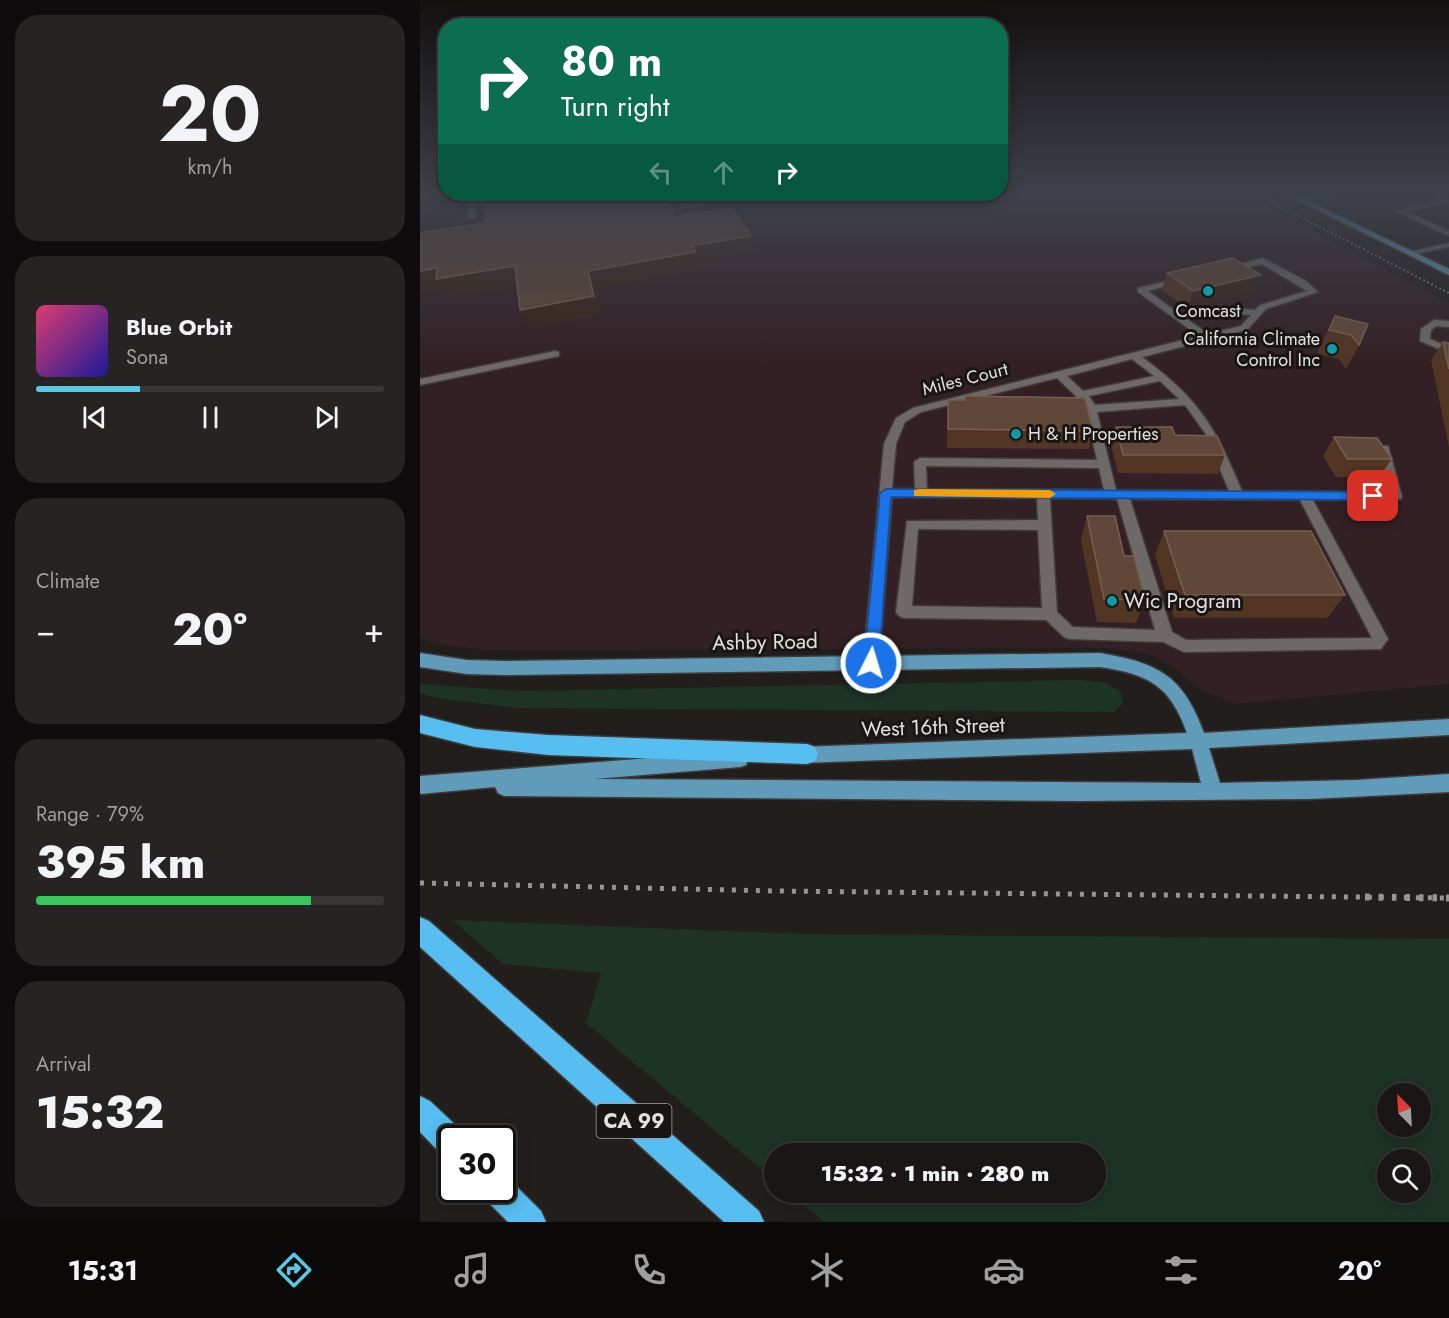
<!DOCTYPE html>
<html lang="en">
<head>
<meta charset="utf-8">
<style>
  body { margin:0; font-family:Jost,sans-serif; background:#272322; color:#f1f3f6; height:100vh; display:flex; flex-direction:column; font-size:22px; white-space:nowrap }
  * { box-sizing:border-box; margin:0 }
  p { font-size:20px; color:#9f9fa0 }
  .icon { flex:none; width:33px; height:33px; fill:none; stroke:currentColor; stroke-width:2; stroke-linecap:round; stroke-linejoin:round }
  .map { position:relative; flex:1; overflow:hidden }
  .side { display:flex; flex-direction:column; gap:15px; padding:15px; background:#0e0c0c; width:420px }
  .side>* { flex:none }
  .banner { position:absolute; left:18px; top:18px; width:570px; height:183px; border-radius:24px; box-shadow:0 3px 15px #0003,0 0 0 2px #383534; background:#0b6e4f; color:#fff; overflow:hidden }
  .needle { width:39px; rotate:336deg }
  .fabs { position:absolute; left:957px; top:1083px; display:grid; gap:12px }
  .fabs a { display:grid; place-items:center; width:54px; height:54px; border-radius:50%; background:#1a1615; box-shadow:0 3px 15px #0003,0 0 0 2px #383534; font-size:30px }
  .speed { position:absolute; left:18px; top:1125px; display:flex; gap:12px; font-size:30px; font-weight:700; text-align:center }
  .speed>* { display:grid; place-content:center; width:78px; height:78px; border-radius:50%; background:#1a1615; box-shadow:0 3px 15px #0003,0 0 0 2px #383534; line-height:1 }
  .speed .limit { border:3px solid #111; border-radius:9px; background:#fff; color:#111 }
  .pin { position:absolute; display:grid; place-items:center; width:51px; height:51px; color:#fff; margin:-26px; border-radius:12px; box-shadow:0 3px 9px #0006 }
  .me { position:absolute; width:66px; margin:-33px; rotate:5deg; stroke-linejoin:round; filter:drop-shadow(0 0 4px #0008) }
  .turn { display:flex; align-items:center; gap:21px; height:126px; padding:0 24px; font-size:27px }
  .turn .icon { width:78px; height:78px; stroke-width:2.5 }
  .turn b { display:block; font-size:42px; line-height:51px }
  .lanes { display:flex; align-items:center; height:57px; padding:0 24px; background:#0003; justify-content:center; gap:30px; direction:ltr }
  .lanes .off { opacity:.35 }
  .big { font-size:45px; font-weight:800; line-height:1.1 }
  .side .widget { flex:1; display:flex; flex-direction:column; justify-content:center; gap:9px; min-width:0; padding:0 21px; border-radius:24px; background:#272322 }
  .side .dial { align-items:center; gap:0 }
  .dial b { font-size:78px; line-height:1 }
  .song { display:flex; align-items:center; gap:18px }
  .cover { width:72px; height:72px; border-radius:9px; background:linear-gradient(135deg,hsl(340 70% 55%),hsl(240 70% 35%)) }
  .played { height:6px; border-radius:3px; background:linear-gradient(90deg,#59c8e5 30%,#383534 30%) }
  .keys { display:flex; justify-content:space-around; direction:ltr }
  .heat { display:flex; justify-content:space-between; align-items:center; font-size:33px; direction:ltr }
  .charge { height:9px; border-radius:4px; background:linear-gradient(90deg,#34c759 79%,#383534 0) }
  .trip { position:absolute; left:344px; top:1143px; width:342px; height:60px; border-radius:30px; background:#1a1615; box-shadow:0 3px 15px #0003,0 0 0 2px #383534; font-weight:800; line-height:60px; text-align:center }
  .menu { display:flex; height:96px; justify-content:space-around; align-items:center; background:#0a0908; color:#9f9fa0 }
  .menu .icon { width:42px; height:42px }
  .menu .current { color:#59c8e5 }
  .menu b { font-size:27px; color:#f1f3f6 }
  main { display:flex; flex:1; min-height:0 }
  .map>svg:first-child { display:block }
  .industrial { fill:#332024 }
  .green { fill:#1c3326; fill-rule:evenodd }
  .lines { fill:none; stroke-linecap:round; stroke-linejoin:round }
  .minor-casing { stroke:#3f3c3b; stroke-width:3 }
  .major-casing { stroke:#3f3c3b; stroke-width:3 }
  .highway-casing { stroke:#3f3c3b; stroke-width:3 }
  .minor { fill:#6e6967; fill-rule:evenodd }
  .major { fill:#609cba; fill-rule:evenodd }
  .highway { fill:#57bef1; fill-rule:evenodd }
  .rail-far2 { stroke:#979493; stroke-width:2; stroke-dasharray:1.5 3; stroke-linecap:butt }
  .rail-far1 { stroke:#979493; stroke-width:5; stroke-dasharray:4 8; stroke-linecap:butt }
  .rail { stroke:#979493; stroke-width:7; stroke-dasharray:4.5 9; stroke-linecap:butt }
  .wall { fill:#523523 }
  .shaded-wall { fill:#382418 }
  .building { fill:#614737; stroke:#765f51; stroke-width:1.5 }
  .route { fill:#1a73e8; stroke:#114b97; stroke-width:1.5 }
  .slow { fill:#f59e0b }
  .culture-dot { fill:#0f9aa8; stroke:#181513; stroke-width:2 }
  .labels { text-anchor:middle; stroke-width:6; stroke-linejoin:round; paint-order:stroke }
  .far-poi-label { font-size:18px; fill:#e2dfde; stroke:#181513 }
  .far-street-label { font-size:18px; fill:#e2dfde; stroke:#181513 }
  .shield { fill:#181513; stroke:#a5a2a1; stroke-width:1.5 }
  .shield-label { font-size:20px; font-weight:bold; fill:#e2dfde }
  .poi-label { font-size:21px; fill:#e2dfde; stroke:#181513; text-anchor:start }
  .street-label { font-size:21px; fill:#e2dfde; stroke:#181513 }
</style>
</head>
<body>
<main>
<section class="side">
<div class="widget dial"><b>20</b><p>km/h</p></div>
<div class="widget">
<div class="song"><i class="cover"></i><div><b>Blue Orbit</b><p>Sona</p></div></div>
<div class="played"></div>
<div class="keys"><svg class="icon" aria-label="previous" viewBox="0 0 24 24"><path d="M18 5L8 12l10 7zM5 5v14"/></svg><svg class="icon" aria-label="pause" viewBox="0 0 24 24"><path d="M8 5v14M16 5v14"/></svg><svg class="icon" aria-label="next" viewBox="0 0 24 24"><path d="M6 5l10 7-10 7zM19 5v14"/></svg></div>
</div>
<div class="widget"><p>Climate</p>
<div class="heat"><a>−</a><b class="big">20°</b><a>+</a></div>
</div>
<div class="widget"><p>Range · 79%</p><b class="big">395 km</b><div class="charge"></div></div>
<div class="widget"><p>Arrival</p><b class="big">15:32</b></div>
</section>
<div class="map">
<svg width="1029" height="1222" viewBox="0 0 1029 1222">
  <rect width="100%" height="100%" fill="#221e1c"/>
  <polygon class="industrial" points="0,194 822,194 1029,303 1029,684 817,704 783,691 751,666 728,654 684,648 68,650 14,644 0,637"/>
  <g class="green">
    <polygon points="657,680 684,682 701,692 703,703 694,712 96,708 16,698 0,693 0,684 101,691"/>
    <path d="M 32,920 L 383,934 L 1029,939 L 1029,1222 L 404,1222 L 369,1193 L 675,1192 L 675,1154 L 354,1154 L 354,1180 L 166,1023 L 181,973 L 83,964 ZM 968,1094 L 1000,1094 L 1000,1126 L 968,1126 ZM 968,1160 L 1000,1160 L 1000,1192 L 968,1192 Z"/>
  </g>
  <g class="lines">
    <defs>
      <g id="minor">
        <polygon points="48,194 56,194 56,217 52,219 48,217"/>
        <polygon points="899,194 915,194 880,202 876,200"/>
        <polygon points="1012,194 1020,194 1029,202 987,212 1029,231 1029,236 975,211 1020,200"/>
        <polygon points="1029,243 1029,247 990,255 986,253"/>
        <path d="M 843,258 L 886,281 L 898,292 L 846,309 L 827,330 L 722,357 C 779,399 795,426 822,491 L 969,492 L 958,449 L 960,446 L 968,446 L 982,496 L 981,499 L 893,500 L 968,639 L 961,649 L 764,652 L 743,642 L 649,639 L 644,637 L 626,620 L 484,618 L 479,616 L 476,612 L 487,521 L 618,520 L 617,498 L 472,497 L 459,663 L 457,668 L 451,670 L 445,668 L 443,663 L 464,444 L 476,418 L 493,408 L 779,336 L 718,292 L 718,288 L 765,277 L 765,281 L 728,291 L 761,315 L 798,306 L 835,310 L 840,305 L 887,291 L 842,264 L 806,272 L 802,269 ZM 798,312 L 831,315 L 821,326 L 788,334 L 767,319 ZM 712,359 L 734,376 L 663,391 L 647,376 ZM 637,378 L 664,404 L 677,460 L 500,458 L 494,462 L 495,489 L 472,489 L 476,444 L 485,422 L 501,412 ZM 740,381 L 759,399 L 675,405 L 669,396 ZM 765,405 L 785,433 L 809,491 L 696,490 L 677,412 ZM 506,466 L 679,468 L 684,490 L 507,489 ZM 630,498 L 697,499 L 735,630 L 653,627 L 637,612 ZM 710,499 L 880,500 L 952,638 L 766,640 L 752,632 ZM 498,529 L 618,530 L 622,608 L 492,606 Z"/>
        <polygon points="1014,320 1029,321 1029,327 1016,326 1011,330 1010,339 1029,347 1029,353 1000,341 1001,329"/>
        <polygon points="135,351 139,352 139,356 0,385 0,379"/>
      </g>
      <g id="major">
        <polygon points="865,194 874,194 1029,269 1029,275"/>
        <path d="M 0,653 L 47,660 L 84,661 L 680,653 C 738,663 763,675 784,733 L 1029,719 L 1029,735 L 789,748 L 800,783 L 937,780 L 1029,774 L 1029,792 L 890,799 L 659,801 L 84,796 L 78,793 L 75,787 L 0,794 L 0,776 L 320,751 L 326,753 L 329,759 L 326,765 L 320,767 L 174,779 L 781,783 L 772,749 L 380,763 L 374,761 L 371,755 L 374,749 L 380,747 L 767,733 C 750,685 728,674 680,667 L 84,675 L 47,674 L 0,667 Z"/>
      </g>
      <g id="highway">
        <polygon points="0,715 55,729 128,735 387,744 395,747 398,754 395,761 387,764 128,755 55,747 0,733"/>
        <polygon points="0,917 9,921 339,1211 344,1222 304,1222 0,947"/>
        <polygon points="0,1096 10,1101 43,1132 45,1138 32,1138 32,1158 21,1154 0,1132"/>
        <polygon points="82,1176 89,1179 121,1211 126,1222 88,1222 67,1201 63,1190 82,1190"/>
      </g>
    </defs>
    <use href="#minor" class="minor-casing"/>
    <use href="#major" class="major-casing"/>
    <use href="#highway" class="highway-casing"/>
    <use href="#minor" class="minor"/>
    <use href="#major" class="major"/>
    <use href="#highway" class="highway"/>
    <g class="rail-far2">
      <polyline points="835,194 1029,293"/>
      <polyline points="234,212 351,194"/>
    </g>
    <polyline class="rail-far1" points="0,883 355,891 1029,898"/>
    <polyline class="rail" points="945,897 1029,898"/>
  </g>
  <g class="wall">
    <polygon points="747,273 841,275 835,292 768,308 742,290"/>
    <polygon points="915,316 948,324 939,345 926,369 919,359 897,353"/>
    <polygon points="1023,342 1029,343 1029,447 1011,360"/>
    <polygon points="528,400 673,431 669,449 527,448"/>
    <polygon points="696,427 755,435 805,455 798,474 698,473 691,445"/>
    <polygon points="914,437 972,459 959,477 916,477 903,456"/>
    <polygon points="667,516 704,556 725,600 716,623 677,622 661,540"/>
    <polygon points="744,531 925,595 907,618 754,618 735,555"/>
  </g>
  <g class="shaded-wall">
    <polygon points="331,236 334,253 279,263 281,270 175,289 182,315 110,329 100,310 168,271 272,246"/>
    <polygon points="95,266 104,285 27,298 21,288 0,292 0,271 17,268"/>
    <polygon points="841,275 835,292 768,308 773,291"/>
  </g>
  <g class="building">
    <polygon points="64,194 243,194 255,217 312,208 331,236 272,246 276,252 168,271 174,296 100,310 95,266 16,279 17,268 0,271 0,233 65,223"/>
    <polygon points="812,258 841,275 773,291 747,273"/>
    <polygon points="915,316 948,324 939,345 931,335 909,330"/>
    <polygon points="1023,342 1029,343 1029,369"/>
    <polygon points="545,396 665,398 673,431 528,429 528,400 545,400"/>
    <polygon points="696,427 752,427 755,435 797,436 805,455 703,455"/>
    <polygon points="914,437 957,438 972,459 927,459"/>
    <polygon points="667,516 695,516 704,556 714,556 725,600 684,599"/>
    <polygon points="744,531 891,531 925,595 765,595"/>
  </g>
  <linearGradient id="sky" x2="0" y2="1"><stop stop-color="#13100f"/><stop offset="0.53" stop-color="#3e414b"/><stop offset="1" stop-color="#3e414b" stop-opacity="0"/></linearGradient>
  <rect width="1029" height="365" fill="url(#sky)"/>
  <polygon class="route" points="466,489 953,492 959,496 953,500 471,497 459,663 456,667 446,667 444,663 460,493"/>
  <polygon class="slow" points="499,489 630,490 636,494 630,498 494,496 494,490"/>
  <g class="culture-dot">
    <circle cx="788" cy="291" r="6"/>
    <circle cx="912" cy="349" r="6"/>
    <circle cx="596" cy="434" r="6"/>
    <circle cx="692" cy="601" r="6"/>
  </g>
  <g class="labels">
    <g class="far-poi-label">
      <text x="788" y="317">Comcast</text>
      <text x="900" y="345" text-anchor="end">California Climate<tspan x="900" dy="21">Control Inc</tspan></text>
      <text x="608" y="440" text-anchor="start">H &amp; H Properties</text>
    </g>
    <g class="far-street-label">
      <text transform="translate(545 379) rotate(-14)" y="6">Miles Court</text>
    </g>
    <rect class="shield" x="176.5" y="1104" width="75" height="34" rx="4.5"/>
    <g class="shield-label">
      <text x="214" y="1128">CA 99</text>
    </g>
    <g class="poi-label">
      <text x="704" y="608">Wic Program</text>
    </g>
    <g class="street-label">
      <text transform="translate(345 642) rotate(-1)" y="7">Ashby Road</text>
      <text transform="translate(513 727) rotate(-2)" y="7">West 16th Street</text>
    </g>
  </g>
</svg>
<div class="fabs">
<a><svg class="needle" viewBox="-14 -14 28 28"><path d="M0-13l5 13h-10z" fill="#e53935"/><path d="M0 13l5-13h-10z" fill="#9f9fa0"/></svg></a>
<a><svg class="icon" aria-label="search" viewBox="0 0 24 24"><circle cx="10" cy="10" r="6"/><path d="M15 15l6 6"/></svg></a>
</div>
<div class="speed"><div class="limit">30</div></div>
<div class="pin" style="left:953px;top:496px;background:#d93025"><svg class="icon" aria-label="arrive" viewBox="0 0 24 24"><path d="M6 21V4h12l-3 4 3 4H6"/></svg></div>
<svg class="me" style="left:451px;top:663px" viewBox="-20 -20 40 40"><circle r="17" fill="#1a73e8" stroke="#fff" stroke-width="3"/><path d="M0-11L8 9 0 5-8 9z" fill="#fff"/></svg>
<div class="trip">15:32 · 1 min · 280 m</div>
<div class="banner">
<div class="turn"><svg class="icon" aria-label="right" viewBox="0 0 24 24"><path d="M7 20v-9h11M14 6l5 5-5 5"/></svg><div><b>80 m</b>Turn right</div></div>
<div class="lanes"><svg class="icon off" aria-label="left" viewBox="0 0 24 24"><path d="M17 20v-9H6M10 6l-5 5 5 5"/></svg><svg class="icon off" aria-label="ahead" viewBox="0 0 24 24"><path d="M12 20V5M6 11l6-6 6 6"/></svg><svg class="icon" aria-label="right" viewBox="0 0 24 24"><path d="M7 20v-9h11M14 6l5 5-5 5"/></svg></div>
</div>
</div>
</main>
<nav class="menu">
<b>15:31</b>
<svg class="icon current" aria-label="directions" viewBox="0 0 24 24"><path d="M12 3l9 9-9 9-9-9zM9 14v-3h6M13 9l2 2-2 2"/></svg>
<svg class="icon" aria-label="music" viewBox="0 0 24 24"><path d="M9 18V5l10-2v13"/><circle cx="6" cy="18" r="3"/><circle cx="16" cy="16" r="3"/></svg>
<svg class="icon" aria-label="phone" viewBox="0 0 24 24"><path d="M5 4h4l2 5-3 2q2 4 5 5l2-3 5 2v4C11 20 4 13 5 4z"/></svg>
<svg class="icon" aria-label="climate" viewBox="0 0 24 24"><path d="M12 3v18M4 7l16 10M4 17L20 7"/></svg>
<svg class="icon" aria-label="car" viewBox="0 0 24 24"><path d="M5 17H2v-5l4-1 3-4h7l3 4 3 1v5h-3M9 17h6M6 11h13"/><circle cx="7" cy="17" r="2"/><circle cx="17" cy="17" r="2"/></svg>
<svg class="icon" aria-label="filters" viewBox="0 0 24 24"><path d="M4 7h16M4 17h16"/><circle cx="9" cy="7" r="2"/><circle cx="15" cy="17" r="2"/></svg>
<b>20°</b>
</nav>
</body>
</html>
